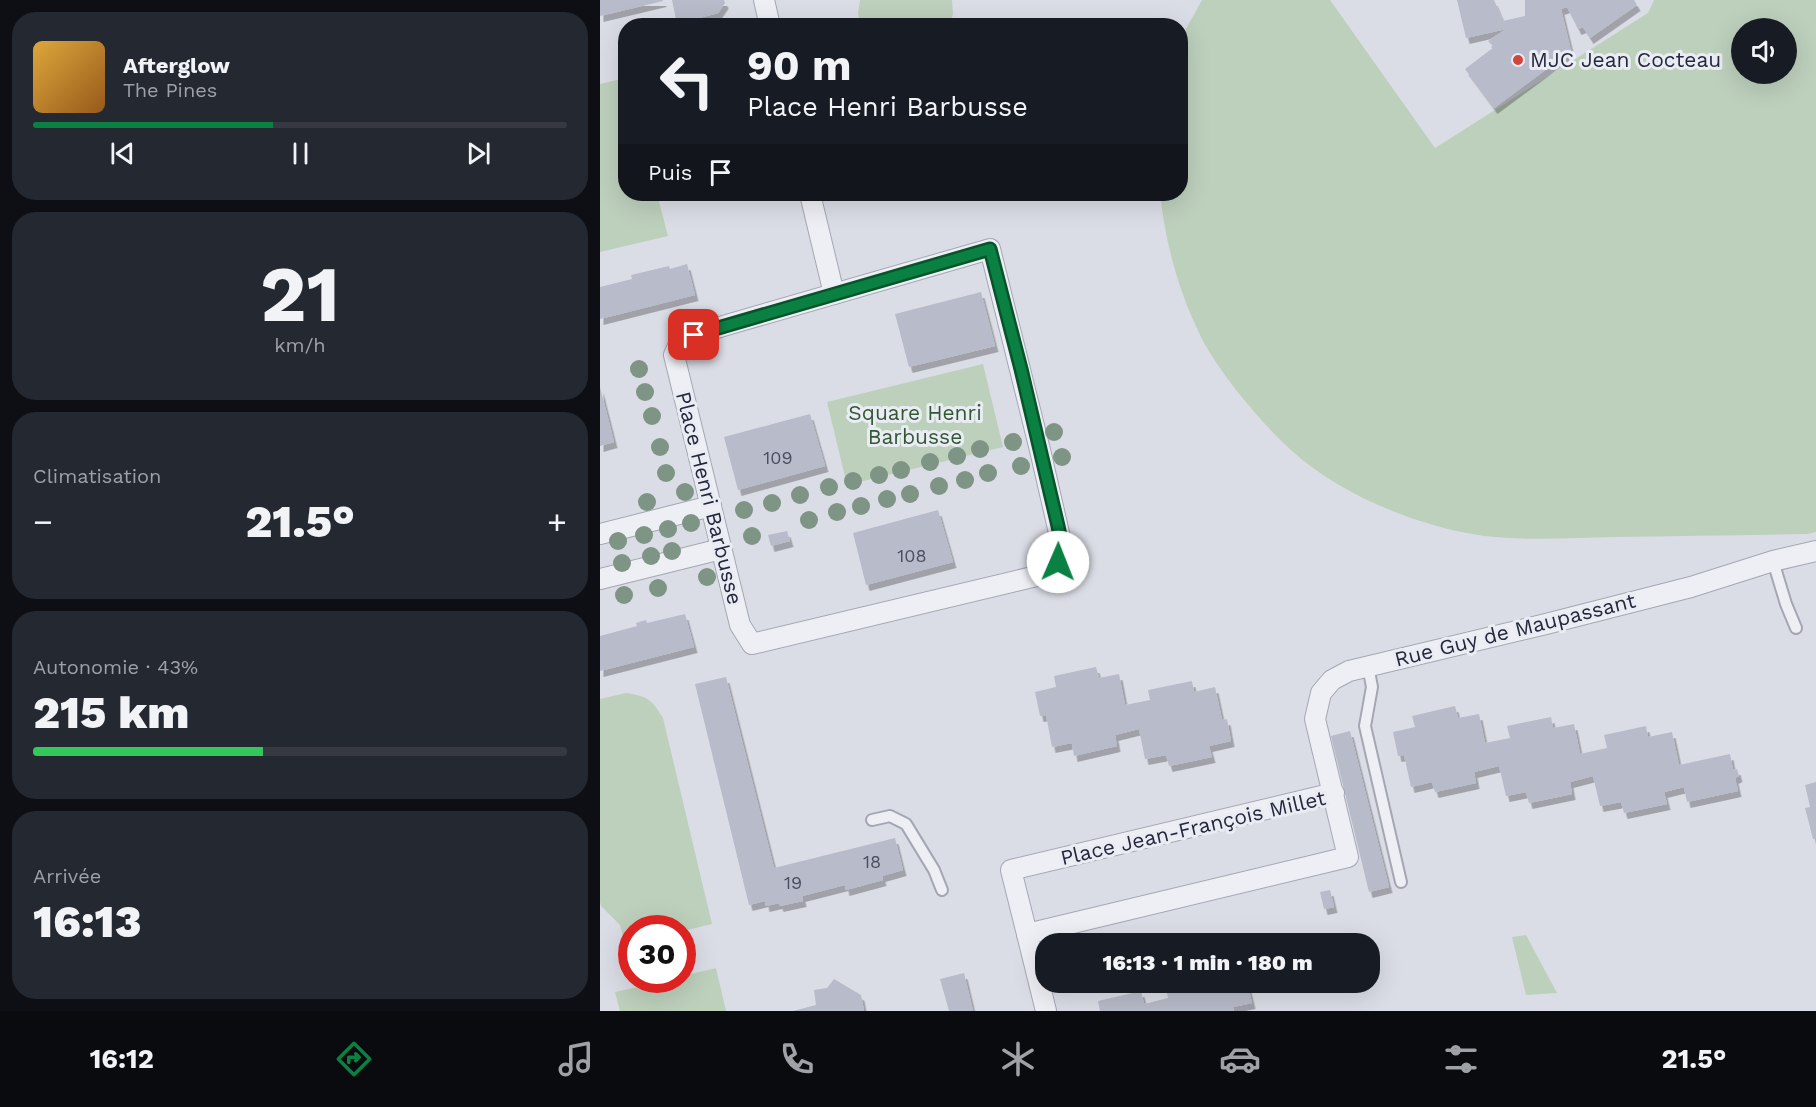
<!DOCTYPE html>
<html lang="fr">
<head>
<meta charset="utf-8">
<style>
  body { margin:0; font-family:"Work Sans",sans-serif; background:#242831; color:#f1f3f6; height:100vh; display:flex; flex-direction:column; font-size:22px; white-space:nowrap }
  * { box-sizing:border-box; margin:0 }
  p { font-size:20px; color:#9ea1a6 }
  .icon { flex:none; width:33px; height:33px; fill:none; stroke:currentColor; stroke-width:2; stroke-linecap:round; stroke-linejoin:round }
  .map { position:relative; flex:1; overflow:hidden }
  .drawer { display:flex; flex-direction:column; gap:12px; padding:12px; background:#0d0f14; width:600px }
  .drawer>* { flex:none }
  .top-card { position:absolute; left:18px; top:18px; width:570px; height:183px; border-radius:24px; box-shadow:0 6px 24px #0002; background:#171b24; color:#f1f3f6; overflow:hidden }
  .fabs { position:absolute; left:1131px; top:18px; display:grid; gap:12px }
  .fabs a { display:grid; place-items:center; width:66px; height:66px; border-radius:50%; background:#171b24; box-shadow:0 6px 24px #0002; font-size:30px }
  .speed { position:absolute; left:18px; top:915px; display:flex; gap:12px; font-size:30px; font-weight:700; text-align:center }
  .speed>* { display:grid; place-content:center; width:78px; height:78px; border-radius:50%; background:#171b24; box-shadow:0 6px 24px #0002; line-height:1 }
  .speed .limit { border:9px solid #d22; background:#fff; color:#111 }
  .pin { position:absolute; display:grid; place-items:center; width:51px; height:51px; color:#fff; margin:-26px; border-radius:12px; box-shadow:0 3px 9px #0006 }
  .me { position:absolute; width:66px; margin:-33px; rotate:1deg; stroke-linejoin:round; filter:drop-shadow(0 0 4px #0008) }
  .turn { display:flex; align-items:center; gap:21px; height:126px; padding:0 30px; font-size:27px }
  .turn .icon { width:78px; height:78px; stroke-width:2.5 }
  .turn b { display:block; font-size:42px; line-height:51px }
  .then { display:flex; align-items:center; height:57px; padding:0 30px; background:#0003; gap:12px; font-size:22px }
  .big { font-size:45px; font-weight:800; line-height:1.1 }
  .drawer .tile { flex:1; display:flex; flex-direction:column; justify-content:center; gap:9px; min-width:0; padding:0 21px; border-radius:24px; background:#242831 }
  .drawer .dial { align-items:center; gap:0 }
  .dial b { font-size:78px; line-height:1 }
  .song { display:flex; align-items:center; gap:18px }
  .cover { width:72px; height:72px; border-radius:9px; background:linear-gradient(135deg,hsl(40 70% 55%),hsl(30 70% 35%)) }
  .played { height:6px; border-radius:3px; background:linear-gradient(90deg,#0b8043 45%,#363941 45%) }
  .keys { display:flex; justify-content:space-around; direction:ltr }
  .heat { display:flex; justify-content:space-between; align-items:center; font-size:33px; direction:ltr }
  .charge { height:9px; border-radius:4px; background:linear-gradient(90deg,#34c759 43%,#363941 0) }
  .trip { position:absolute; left:435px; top:933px; width:345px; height:60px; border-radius:24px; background:#171b24; box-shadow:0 6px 24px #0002; font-weight:800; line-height:60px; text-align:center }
  .menu { display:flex; height:96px; justify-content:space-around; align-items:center; background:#090b0e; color:#9ea1a6 }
  .menu .icon { width:42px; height:42px }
  .menu .current { color:#0b8043 }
  .menu b { font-size:27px; color:#f1f3f6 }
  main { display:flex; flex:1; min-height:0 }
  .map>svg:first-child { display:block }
  .green { fill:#bdd0bc; fill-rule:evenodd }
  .building { fill:#b8bbc9; filter:url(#shadow) }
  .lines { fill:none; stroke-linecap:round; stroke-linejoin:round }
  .lane-casing { stroke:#a4a7b3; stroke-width:14 }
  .street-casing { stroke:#a4a7b3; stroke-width:22 }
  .lane { stroke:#eeeff4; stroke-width:10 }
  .street { stroke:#eeeff4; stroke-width:20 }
  .tree { fill:#7e9484 }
  .route-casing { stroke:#07532c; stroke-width:15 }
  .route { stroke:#0b8043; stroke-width:10 }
  .poi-dot { fill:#cf463c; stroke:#eaecf4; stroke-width:2 }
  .labels { text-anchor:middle; stroke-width:6; stroke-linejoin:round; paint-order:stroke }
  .number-label { font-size:18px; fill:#4a4d5f }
  .poi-label { font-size:21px; fill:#25283c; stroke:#eaecf4; text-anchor:start }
  .park-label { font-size:21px; fill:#325833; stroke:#eaecf4 }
  .street-label { font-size:21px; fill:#25283c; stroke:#eaecf4 }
</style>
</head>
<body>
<main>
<section class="drawer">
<div class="tile">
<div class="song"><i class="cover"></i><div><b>Afterglow</b><p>The Pines</p></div></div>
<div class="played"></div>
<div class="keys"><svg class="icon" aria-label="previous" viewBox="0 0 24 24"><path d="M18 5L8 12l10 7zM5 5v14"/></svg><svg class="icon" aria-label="pause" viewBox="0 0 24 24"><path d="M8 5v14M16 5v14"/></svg><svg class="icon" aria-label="next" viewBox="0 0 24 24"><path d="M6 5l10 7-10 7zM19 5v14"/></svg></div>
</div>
<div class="tile dial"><b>21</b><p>km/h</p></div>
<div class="tile"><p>Climatisation</p>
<div class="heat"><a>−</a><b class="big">21.5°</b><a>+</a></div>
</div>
<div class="tile"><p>Autonomie · 43%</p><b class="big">215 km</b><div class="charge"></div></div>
<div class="tile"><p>Arrivée</p><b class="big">16:13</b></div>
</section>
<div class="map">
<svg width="1216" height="1011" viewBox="0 0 1216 1011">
  <defs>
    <filter id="shadow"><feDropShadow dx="3.5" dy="6" stdDeviation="0" flood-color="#0004"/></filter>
  </defs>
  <rect width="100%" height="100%" fill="#dbdde6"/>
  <g class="green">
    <polygon points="260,0 352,0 353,14 350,25 260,25 258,13"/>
    <path d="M 602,0 L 730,0 L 835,148 L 1048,13 L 1054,0 L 1216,0 L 1216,532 L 1207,534 C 1143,535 1080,536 1016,537 C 973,538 927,541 884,536 C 819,527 740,495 691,450 C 671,432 653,411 636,390 C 624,374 610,355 601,337 C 578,290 566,245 560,194 L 580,194 L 581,43 L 582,36 ZM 1142,28 L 1186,28 L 1186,74 L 1142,74 Z"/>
    <polygon points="25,78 26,194 57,194 68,236 0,252 0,84"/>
    <polygon points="383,364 403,447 247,485 227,402"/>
    <path d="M 26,693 C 48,696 52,700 63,718 L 112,924 L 83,931 L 82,928 L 32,928 L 31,943 L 25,945 L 20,925 L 1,906 L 0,902 L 0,699 Z"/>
    <polygon points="926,935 957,993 926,995 912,937"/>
    <polygon points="116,968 126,1011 20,1011 15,992 69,980 82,980 83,976"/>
  </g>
  <g class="building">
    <polygon points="0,0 63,0 63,1 0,16"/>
    <polygon points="72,0 124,0 125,3 118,13 77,24"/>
    <polygon points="857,0 894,0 903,21 925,16 925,0 1034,0 1037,5 990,38 983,27 978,29 967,7 961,9 971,51 894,108 865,69 894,47 888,41 906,29 866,38"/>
    <polygon points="87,264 95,295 0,319 0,287 32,279 31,275 69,266 70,269"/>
    <polygon points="381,292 395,346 309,367 295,314"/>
    <polygon points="0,387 14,442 0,446"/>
    <polygon points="210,414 225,466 138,490 124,437"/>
    <polygon points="338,510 353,562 266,585 253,533"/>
    <polygon points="187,531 190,541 171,546 168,535"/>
    <polygon points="85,614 94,647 0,671 0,636 37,626 36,623 46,620 47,623"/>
    <polygon points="496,667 499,678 519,674 525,705 550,700 548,690 592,681 594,692 615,687 622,720 627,719 631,741 609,746 612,757 569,766 566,755 545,759 539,729 515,735 517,746 474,756 472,743 452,747 446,715 440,716 435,692 456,687 454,676"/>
    <polygon points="126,677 174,868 295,838 303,870 282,876 283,880 246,890 245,885 202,896 203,901 180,906 179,903 166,906 165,901 149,905 95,684"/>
    <polygon points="855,706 858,718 879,714 885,743 910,738 907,726 951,717 953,728 974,724 980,754 1007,748 1004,735 1046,726 1048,737 1072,732 1079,765 1130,754 1133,770 1137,769 1139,776 1135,778 1138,791 1087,802 1084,787 1064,792 1067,804 1024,813 1021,802 1000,806 993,776 970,782 972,794 929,803 926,792 906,796 899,766 874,772 876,783 835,792 832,782 811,787 804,755 798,756 793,732 815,727 812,716"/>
    <polygon points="750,731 789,887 769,892 731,736"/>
    <polygon points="1216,782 1216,839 1213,839 1205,808 1210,807 1205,785"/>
    <polygon points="730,890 734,907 724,909 720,892"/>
    <polygon points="364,973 373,1011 349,1011 340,979"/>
    <polygon points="234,979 261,995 264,1011 193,1011 216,1005 214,990 227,988"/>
    <polygon points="565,982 647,982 652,1003 633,1007 634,1011 500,1011 498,1001 541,991 544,1004 568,998"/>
  </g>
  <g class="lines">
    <defs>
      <g id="lane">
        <polyline points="1173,561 1186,604 1196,628"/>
        <polyline points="768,666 772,687 765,726 801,882"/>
        <polyline points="272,820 290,816 306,824 334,870 342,890"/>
      </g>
      <g id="street">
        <polyline points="164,0 170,26"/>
        <polyline points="210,194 234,294"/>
        <polygon points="390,249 440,450 462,546 458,562 445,574 152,644 140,625 74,355 80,342 94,335 130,324"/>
        <polyline points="0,534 111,506"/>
        <polyline points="0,579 121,549"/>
        <polyline points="734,793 411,870 427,934 748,857 715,719 721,693 732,680 749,671 946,624 1091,587 1173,561 1216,551"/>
        <polyline points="427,934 446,1011"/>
      </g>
    </defs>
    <use href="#lane" class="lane-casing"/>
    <use href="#street" class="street-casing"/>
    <use href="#lane" class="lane"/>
    <use href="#street" class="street"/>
  </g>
  <g class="tree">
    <circle cx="39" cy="369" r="9"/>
    <circle cx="45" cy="392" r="9"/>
    <circle cx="52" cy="416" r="9"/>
    <circle cx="454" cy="432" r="9"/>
    <circle cx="413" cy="442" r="9"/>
    <circle cx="60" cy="447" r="9"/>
    <circle cx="380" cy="449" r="9"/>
    <circle cx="357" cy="456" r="9"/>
    <circle cx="462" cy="457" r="9"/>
    <circle cx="330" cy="462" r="9"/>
    <circle cx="421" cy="466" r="9"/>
    <circle cx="301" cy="470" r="9"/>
    <circle cx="66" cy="473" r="9"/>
    <circle cx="388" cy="473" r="9"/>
    <circle cx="279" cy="475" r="9"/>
    <circle cx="365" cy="480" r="9"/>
    <circle cx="253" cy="481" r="9"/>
    <circle cx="339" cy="486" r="9"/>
    <circle cx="229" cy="487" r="9"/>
    <circle cx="85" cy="492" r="9"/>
    <circle cx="310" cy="494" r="9"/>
    <circle cx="200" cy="495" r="9"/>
    <circle cx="287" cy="499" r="9"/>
    <circle cx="47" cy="502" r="9"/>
    <circle cx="172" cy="503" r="9"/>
    <circle cx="261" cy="506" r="9"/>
    <circle cx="144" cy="510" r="9"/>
    <circle cx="237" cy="512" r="9"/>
    <circle cx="209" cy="520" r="9"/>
    <circle cx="91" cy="523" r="9"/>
    <circle cx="68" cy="529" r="9"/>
    <circle cx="44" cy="535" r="9"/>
    <circle cx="152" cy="536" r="9"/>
    <circle cx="18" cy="541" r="9"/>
    <circle cx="72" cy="551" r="9"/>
    <circle cx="51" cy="556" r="9"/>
    <circle cx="22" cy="563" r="9"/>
    <circle cx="107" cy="577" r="9"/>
    <circle cx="58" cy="588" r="9"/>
    <circle cx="24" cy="595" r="9"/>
  </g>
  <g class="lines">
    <defs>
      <polyline id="route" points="94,335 390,249 421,369 458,526 462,546 458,562"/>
    </defs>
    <use href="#route" class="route-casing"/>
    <use href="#route" class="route"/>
  </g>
  <circle class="poi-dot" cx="918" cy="60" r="6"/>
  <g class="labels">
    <g class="number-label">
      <text x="178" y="464">109</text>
      <text x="312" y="562">108</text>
      <text x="272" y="868">18</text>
      <text x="193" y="889">19</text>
    </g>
    <g class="poi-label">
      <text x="930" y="67">MJC Jean Cocteau</text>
    </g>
    <g class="park-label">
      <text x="315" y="420">Square Henri<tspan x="315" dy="24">Barbusse</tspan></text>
    </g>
    <g class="street-label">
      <text transform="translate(109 498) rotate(76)" y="7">Place Henri Barbusse</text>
      <text transform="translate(915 630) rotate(-14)" y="7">Rue Guy de Maupassant</text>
      <text transform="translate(593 828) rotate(-13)" y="7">Place Jean-François Millet</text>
    </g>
  </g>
</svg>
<div class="fabs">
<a><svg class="icon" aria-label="sound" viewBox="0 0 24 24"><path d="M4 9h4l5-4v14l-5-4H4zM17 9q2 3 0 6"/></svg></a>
</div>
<div class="speed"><div class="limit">30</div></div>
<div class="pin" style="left:94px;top:335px;background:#d93025"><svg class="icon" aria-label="arrive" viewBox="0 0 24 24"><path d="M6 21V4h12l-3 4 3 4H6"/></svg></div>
<svg class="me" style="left:458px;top:562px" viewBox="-20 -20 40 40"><circle r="19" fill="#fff"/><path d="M0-13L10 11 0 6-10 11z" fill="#0b8043"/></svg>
<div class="trip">16:13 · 1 min · 180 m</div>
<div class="top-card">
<div class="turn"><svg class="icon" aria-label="left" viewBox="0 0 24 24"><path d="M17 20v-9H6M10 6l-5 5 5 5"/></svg><div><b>90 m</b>Place Henri Barbusse</div></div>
<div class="then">Puis<svg class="icon" aria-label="arrive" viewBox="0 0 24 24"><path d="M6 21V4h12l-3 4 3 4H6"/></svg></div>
</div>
</div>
</main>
<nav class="menu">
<b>16:12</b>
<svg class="icon current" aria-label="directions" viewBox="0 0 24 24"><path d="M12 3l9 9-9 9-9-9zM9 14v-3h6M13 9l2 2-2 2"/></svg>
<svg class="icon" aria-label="music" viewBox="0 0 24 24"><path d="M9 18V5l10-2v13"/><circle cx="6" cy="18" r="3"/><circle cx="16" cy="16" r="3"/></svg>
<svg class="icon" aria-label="phone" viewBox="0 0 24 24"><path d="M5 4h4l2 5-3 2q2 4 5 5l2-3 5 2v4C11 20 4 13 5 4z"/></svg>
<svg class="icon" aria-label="climate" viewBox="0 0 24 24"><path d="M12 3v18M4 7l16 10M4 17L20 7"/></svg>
<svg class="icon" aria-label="car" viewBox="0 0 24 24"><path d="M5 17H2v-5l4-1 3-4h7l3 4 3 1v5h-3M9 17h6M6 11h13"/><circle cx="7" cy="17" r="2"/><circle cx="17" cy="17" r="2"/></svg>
<svg class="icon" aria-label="filters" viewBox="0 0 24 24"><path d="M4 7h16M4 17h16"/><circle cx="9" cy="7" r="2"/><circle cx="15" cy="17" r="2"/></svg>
<b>21.5°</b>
</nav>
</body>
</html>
